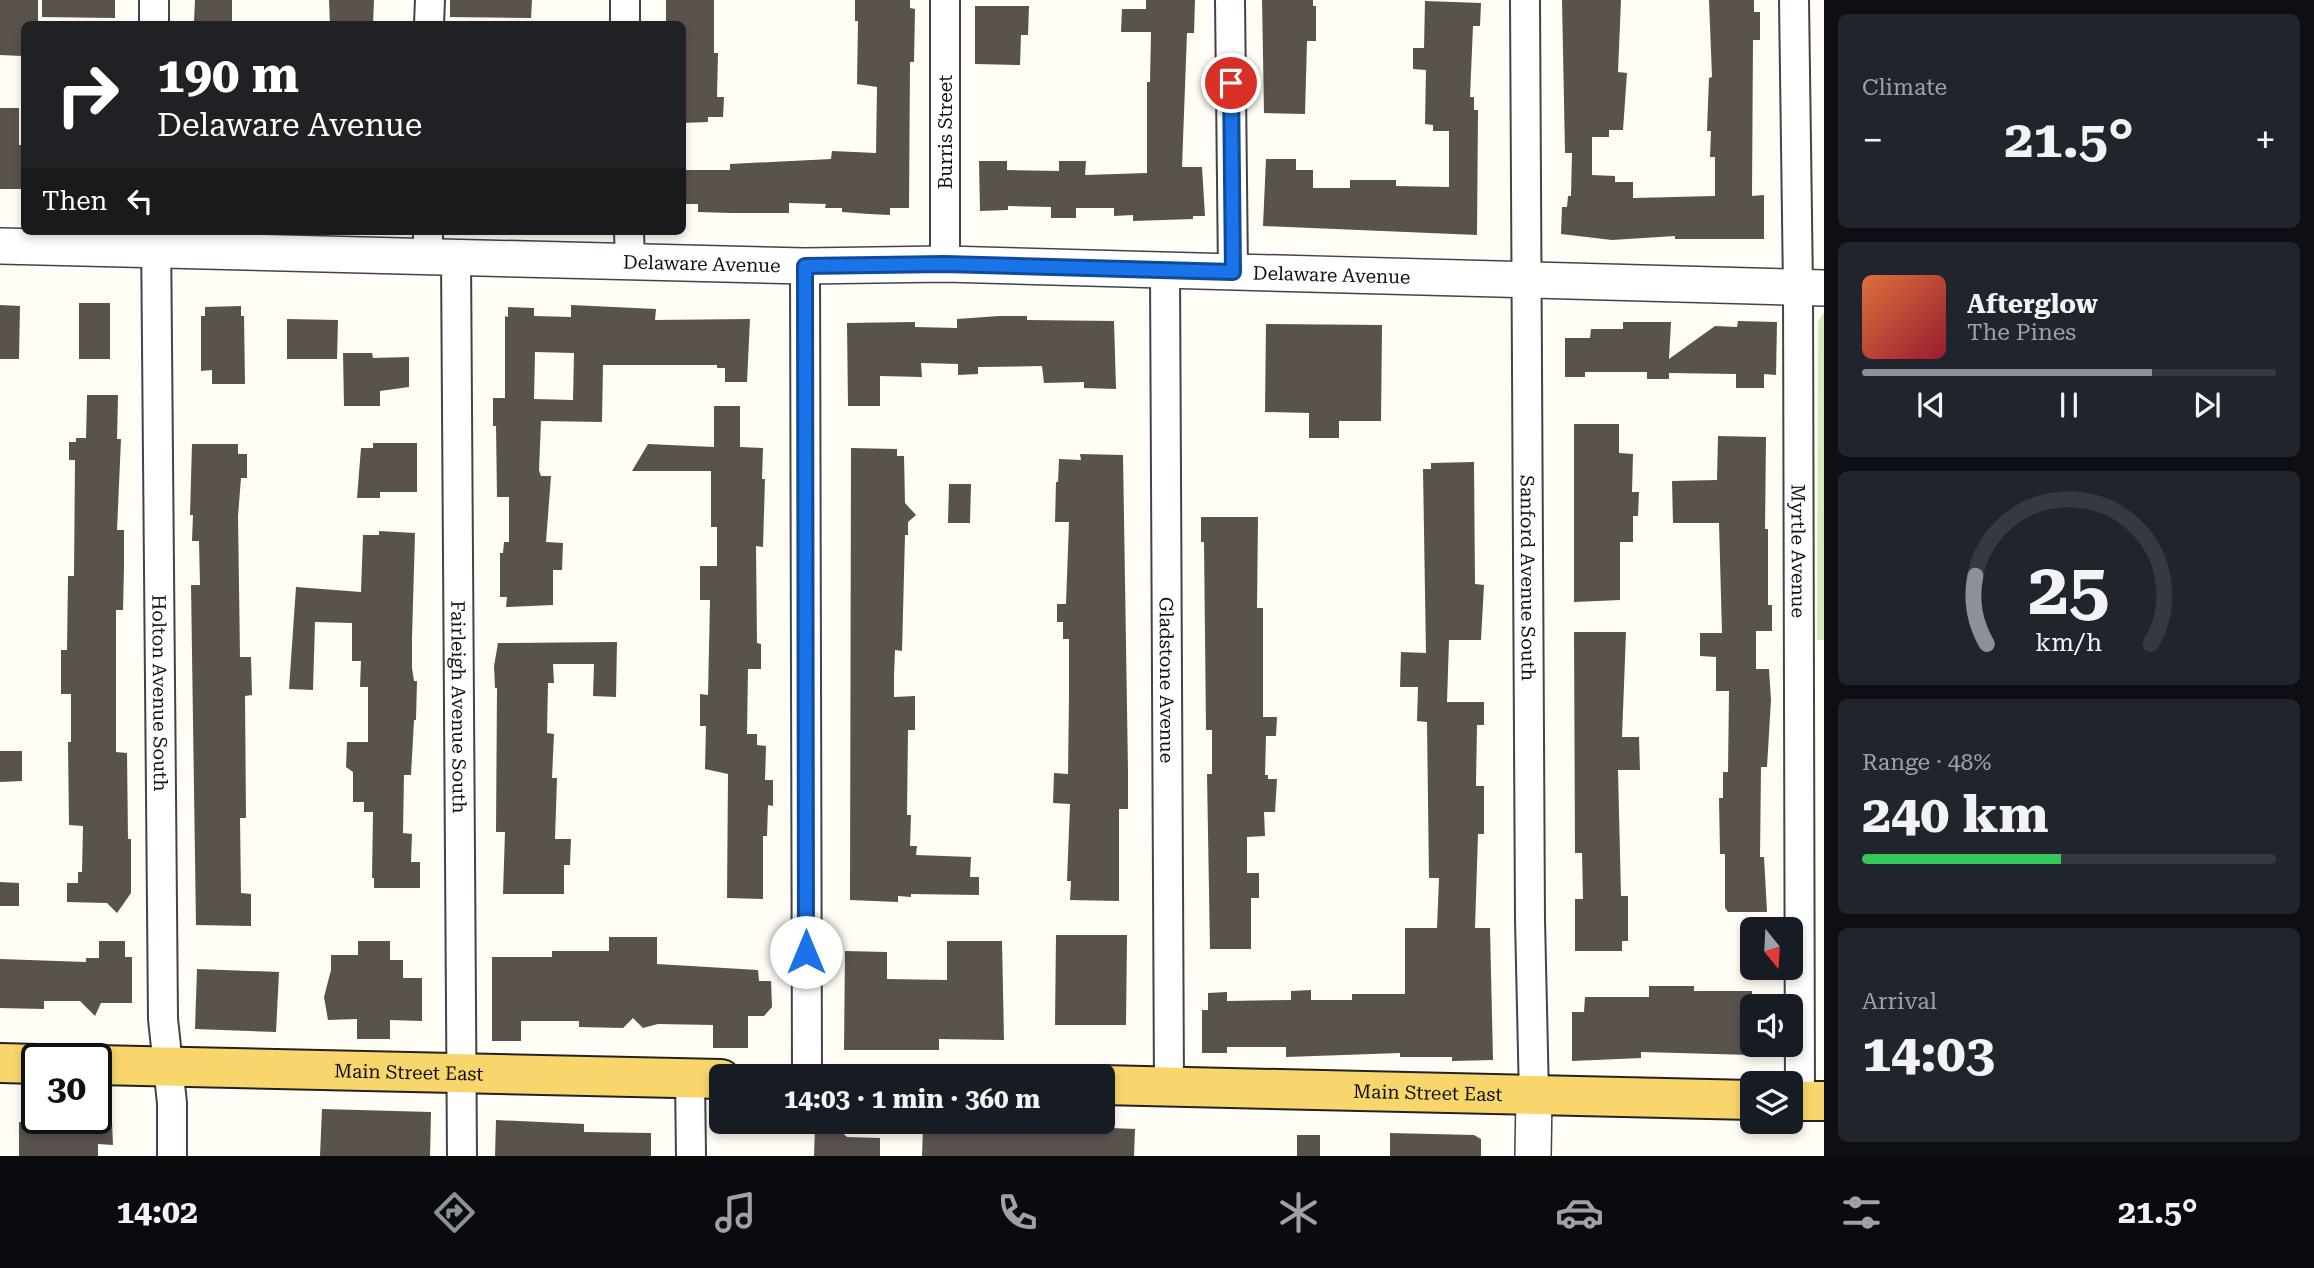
<!DOCTYPE html>
<html lang="en">
<head>
<meta charset="utf-8">
<style>
  body { margin:0; font-family:"Roboto Serif",serif; background:#20242c; color:#f1f3f6; height:100vh; display:flex; flex-direction:column; font-size:26px; white-space:nowrap }
  * { box-sizing:border-box; margin:0 }
  p { font-size:23px; color:#9ea1a6 }
  .icon { flex:none; width:38px; height:38px; fill:none; stroke:currentColor; stroke-width:2; stroke-linecap:round; stroke-linejoin:round }
  .map { position:relative; flex:1; overflow:hidden }
  .details { display:flex; flex-direction:column; gap:14px; padding:14px; background:#0d0f14; width:490px }
  .details>* { flex:none }
  .hud { position:absolute; left:21px; top:21px; width:665px; height:214px; border-radius:10px; box-shadow:0 4px 10px #0003; background:#202124; color:#fff; overflow:hidden }
  .needle { width:46px; rotate:162deg }
  .tools { position:absolute; left:1740px; top:917px; display:grid; gap:14px }
  .tools a { display:grid; place-items:center; width:63px; height:63px; border-radius:10px; background:#171b24; box-shadow:0 4px 10px #0003; font-size:35px }
  .speed { position:absolute; left:21px; top:1043px; display:flex; gap:14px; font-size:35px; font-weight:700; text-align:center }
  .speed>* { display:grid; place-content:center; width:91px; height:91px; border-radius:50%; background:#171b24; box-shadow:0 4px 10px #0003; line-height:1 }
  .speed .limit { border:4px solid #111; border-radius:10px; background:#fff; color:#111 }
  .pin { position:absolute; display:grid; place-items:center; width:60px; height:60px; color:#fff; margin:-30px; border:4px solid #fff; border-radius:50%; box-shadow:0 2px 7px #0007 }
  .me { position:absolute; width:77px; margin:-38px; rotate:0deg; stroke-linejoin:round; filter:drop-shadow(0 0 5px #0008) }
  .turn { display:flex; align-items:center; gap:24px; height:147px; padding:0 21px; font-size:32px }
  .turn .icon { width:91px; height:91px; stroke-width:2.5 }
  .turn b { display:block; font-size:49px; line-height:60px }
  .then { display:flex; align-items:center; height:66px; padding:0 21px; background:#0003; gap:14px; font-size:26px }
  .big { font-size:52px; font-weight:700; line-height:1.1 }
  .details .tile { flex:1; display:flex; flex-direction:column; justify-content:center; gap:10px; min-width:0; padding:0 24px; border-radius:10px; background:#20242c }
  .details .dial { align-items:center; gap:0 }
  .dial svg { height:182px; overflow:visible; fill:none; stroke:#363941; stroke-width:7; stroke-linecap:round; text-anchor:middle }
  .dial text { fill:#f1f3f6; stroke:none }
  .song { display:flex; align-items:center; gap:21px }
  .cover { width:84px; height:84px; border-radius:10px; background:linear-gradient(135deg,hsl(20 70% 55%),hsl(350 70% 35%)) }
  .played { height:7px; border-radius:4px; background:linear-gradient(90deg,#8c9099 70%,#363941 70%) }
  .keys { display:flex; justify-content:space-around; direction:ltr }
  .heat { display:flex; justify-content:space-between; align-items:center; font-size:38px; direction:ltr }
  .charge { height:10px; border-radius:5px; background:linear-gradient(90deg,#34c759 48%,#363941 0) }
  .trip { position:absolute; left:709px; top:1064px; width:406px; height:70px; border-radius:10px; background:#171b24; box-shadow:0 4px 10px #0003; font-weight:700; line-height:70px; text-align:center }
  .tabs { display:flex; height:112px; justify-content:space-around; align-items:center; background:#090b0e; color:#9ea1a6 }
  .tabs .icon { width:49px; height:49px }
  .tabs .current { color:#8c9099 }
  .tabs b { font-size:32px; color:#f1f3f6 }
  main { display:flex; flex:1; min-height:0 }
  .map>svg:first-child { display:block }
  .green { fill:#d5ebbd }
  .building { fill:#5a524d; fill-rule:evenodd }
  .lines { fill:none; stroke-linecap:round; stroke-linejoin:round }
  .minor-casing { stroke:#444; stroke-width:32 }
  .tertiary-casing { stroke:#444; stroke-width:38 }
  .primary-casing { stroke:#222; stroke-width:42 }
  .minor { stroke:#fff; stroke-width:28 }
  .tertiary { stroke:#fff; stroke-width:35 }
  .primary { stroke:#f9d66b; stroke-width:38 }
  .route-casing { stroke:#114b97; stroke-width:18 }
  .route { stroke:#1a73e8; stroke-width:12 }
  .labels { text-anchor:middle; stroke-width:7; stroke-linejoin:round; paint-order:stroke }
  .street-label { font-size:19px; fill:#111; stroke:#fff }
</style>
</head>
<body>
<main>
<div class="map">
<svg width="1824" height="1156" viewBox="0 0 1824 1156">
  <rect width="100%" height="100%" fill="#fffdf5"/>
  <polygon class="green" points="1824,312 1824,640 1817,640 1818,321"/>
  <g class="building">
    <polygon points="0,0 38,0 38,24 24,24 22,56 0,55"/>
    <polygon points="42,0 115,0 115,18 42,17"/>
    <polygon points="195,0 232,0 232,21 194,21"/>
    <polygon points="329,0 374,0 373,24 330,24"/>
    <polygon points="450,0 532,0 531,18 450,17"/>
    <polygon points="666,0 714,0 714,53 718,53 717,97 724,97 723,117 708,117 708,122 682,123 682,24 666,24"/>
    <polygon points="855,0 910,0 910,8 915,9 914,62 910,62 909,208 890,208 890,215 869,214 842,212 842,208 825,208 826,204 789,203 789,213 730,213 698,212 698,204 682,204 682,170 730,170 730,164 831,159 832,151 876,153 877,87 857,84 858,21 855,21"/>
    <polygon points="1146,0 1195,0 1194,33 1187,33 1182,167 1202,167 1205,216 1193,216 1193,219 1133,221 1133,215 1114,216 1114,208 1076,208 1076,218 1051,218 1051,207 1008,206 1008,210 980,211 979,161 1007,161 1007,170 1059,171 1059,161 1086,161 1085,175 1147,173 1147,82 1150,82 1151,32 1121,32 1122,9 1146,9"/>
    <polygon points="1262,0 1313,0 1313,6 1316,6 1316,41 1307,41 1305,114 1264,113"/>
    <polygon points="1562,0 1621,0 1618,72 1627,73 1623,130 1609,130 1609,137 1592,137 1592,175 1615,176 1615,182 1633,182 1633,198 1715,196 1715,157 1710,157 1711,131 1707,131 1709,78 1712,77 1709,0 1754,0 1754,12 1760,12 1760,40 1753,40 1752,196 1764,195 1764,239 1675,239 1675,236 1612,240 1561,234 1562,207 1567,207 1568,196 1571,196 1572,153 1565,153"/>
    <polygon points="1425,1 1481,3 1480,26 1473,26 1470,97 1474,97 1474,110 1478,110 1477,235 1263,226 1266,159 1296,159 1296,170 1313,170 1313,188 1350,188 1350,180 1396,180 1396,186 1449,187 1449,131 1433,131 1433,125 1425,124 1426,70 1413,69 1413,48 1424,48"/>
    <polygon points="975,6 1029,6 1028,35 1021,35 1020,65 975,64"/>
    <polygon points="0,108 19,108 19,145 24,145 24,189 0,189"/>
    <rect x="79" y="303" width="31" height="56"/>
    <polygon points="0,305 20,306 19,359 0,359"/>
    <path d="M 571,305 L 656,309 L 655,320 L 750,319 L 747,382 L 725,382 L 725,368 L 717,368 L 717,365 L 603,365 L 602,422 L 541,421 L 539,470 L 541,476 L 551,476 L 546,542 L 563,543 L 562,570 L 553,570 L 553,605 L 506,607 L 507,597 L 500,597 L 500,553 L 503,553 L 504,542 L 509,542 L 509,497 L 497,497 L 496,426 L 493,426 L 493,398 L 505,398 L 505,316 L 508,317 L 508,307 L 534,308 L 534,316 L 571,317 ZM 535,352 L 574,353 L 573,400 L 534,399 Z"/>
    <polygon points="241,306 241,316 244,316 245,384 212,384 212,370 201,371 201,316 205,316 205,307"/>
    <polygon points="999,316 1027,316 1027,320 1114,321 1116,389 1084,388 1084,382 1044,383 1042,366 978,367 978,374 958,375 958,364 921,363 922,377 880,376 880,406 848,406 847,323 915,322 915,327 957,328 957,319"/>
    <polygon points="287,319 338,320 337,359 287,359"/>
    <polygon points="1738,321 1777,322 1776,375 1764,374 1764,388 1736,388 1736,374 1669,373 1669,379 1647,379 1647,372 1585,372 1585,377 1565,377 1565,338 1590,338 1591,329 1623,329 1623,322 1671,322 1669,359 1715,326 1737,327"/>
    <polygon points="1266,324 1382,325 1381,421 1339,421 1339,438 1309,438 1309,413 1265,412"/>
    <polygon points="343,353 372,353 373,358 409,357 409,387 380,391 380,406 344,406"/>
    <polygon points="87,395 118,395 117,439 121,439 117,530 124,530 124,567 123,610 116,610 116,752 127,753 128,839 131,839 131,893 117,913 107,903 67,902 67,883 78,883 78,872 82,872 83,826 69,825 68,742 71,742 71,694 61,694 61,650 67,650 68,576 74,576 75,460 69,460 69,442 76,442 76,438 86,438"/>
    <polygon points="714,406 740,406 740,447 763,448 762,479 765,479 763,547 756,546 757,643 761,644 761,669 748,669 747,734 757,734 757,745 766,746 765,780 773,780 773,806 768,805 767,836 763,836 763,899 727,898 728,774 705,769 706,726 700,726 700,694 708,695 710,600 700,600 700,566 717,566 717,527 711,527 711,471 632,471 648,444 714,447"/>
    <polygon points="1574,424 1619,424 1619,453 1633,454 1632,492 1639,492 1638,516 1633,516 1633,542 1620,542 1620,600 1574,602"/>
    <polygon points="1718,436 1766,437 1765,529 1768,529 1768,605 1772,605 1772,631 1756,631 1756,669 1769,669 1771,700 1767,767 1761,767 1760,857 1764,857 1767,912 1728,912 1725,908 1725,854 1720,854 1719,798 1723,798 1723,772 1728,772 1729,691 1716,691 1716,657 1700,656 1700,633 1722,633 1719,523 1673,523 1672,481 1717,480"/>
    <polygon points="373,443 417,443 417,492 380,492 380,498 357,498 361,448 373,448"/>
    <polygon points="192,444 238,444 238,454 247,454 247,478 241,478 238,516 240,657 251,657 252,695 245,696 246,818 240,818 241,893 251,894 251,926 196,925 191,585 200,585 199,541 192,541 193,515 190,515"/>
    <polygon points="851,448 897,449 897,456 904,456 905,503 916,515 908,522 908,535 905,535 902,651 895,650 894,675 894,697 915,696 915,730 908,730 907,815 911,815 910,846 917,846 916,855 971,857 970,877 979,877 979,895 911,894 911,897 898,896 898,902 850,900"/>
    <polygon points="1080,454 1123,455 1128,771 1128,809 1119,809 1119,901 1070,900 1071,881 1067,881 1070,804 1053,803 1054,773 1068,774 1069,694 1069,639 1063,639 1063,622 1057,622 1057,604 1066,604 1069,522 1055,522 1056,482 1058,482 1059,459 1081,460"/>
    <polygon points="1474,462 1475,584 1484,585 1481,640 1449,640 1447,702 1484,702 1484,725 1477,725 1476,783 1476,786 1484,786 1484,834 1478,834 1475,928 1490,928 1493,1060 1452,1061 1452,1057 1400,1057 1400,1053 1286,1057 1286,1047 1227,1047 1227,1053 1202,1053 1202,1010 1208,1010 1208,993 1227,992 1227,1001 1291,1000 1291,991 1311,990 1311,1000 1352,1000 1352,994 1405,994 1405,928 1437,928 1439,878 1429,878 1427,722 1417,721 1418,687 1400,687 1401,652 1426,653 1423,469 1431,469 1431,463"/>
    <polygon points="949,484 971,484 970,523 948,523"/>
    <polygon points="1201,517 1258,517 1257,608 1263,608 1263,717 1277,717 1276,736 1266,736 1265,775 1268,775 1268,779 1277,779 1275,812 1264,812 1265,836 1247,837 1247,873 1259,873 1259,898 1251,898 1251,949 1210,949 1207,774 1212,774 1212,730 1206,730 1204,542 1201,542"/>
    <polygon points="379,531 415,533 412,638 412,668 414,681 417,681 416,720 414,720 411,775 404,775 403,833 412,834 411,862 420,862 420,888 374,888 374,878 372,878 373,812 364,812 364,802 353,802 353,772 346,767 347,742 368,742 368,687 360,687 361,661 352,661 352,623 315,622 313,690 289,689 296,587 361,592 363,535 379,535"/>
    <polygon points="1574,632 1626,632 1622,737 1639,737 1640,770 1618,770 1621,896 1628,896 1628,941 1622,941 1622,951 1575,951 1575,899 1583,899 1582,853 1575,853"/>
    <polygon points="617,642 616,697 593,696 594,664 553,664 554,683 548,683 547,733 554,734 552,778 557,778 555,839 571,839 570,865 564,865 564,894 503,894 505,832 496,832 497,688 495,688 494,666 498,643"/>
    <polygon points="0,751 22,751 22,781 0,782"/>
    <polygon points="0,882 19,883 19,906 0,906"/>
    <polygon points="1056,935 1127,935 1126,1025 1055,1025"/>
    <polygon points="609,937 657,937 657,964 758,970 759,981 771,981 772,1007 764,1016 748,1016 748,1048 713,1048 713,1025 658,1024 643,1028 633,1018 623,1028 579,1027 579,1021 521,1021 521,1041 492,1041 492,957 552,957 552,951 609,951"/>
    <polygon points="99,941 125,941 125,957 132,957 132,1003 101,1003 95,1016 80,1001 44,1001 44,1009 0,1008 0,959 86,962 86,958 99,958"/>
    <polygon points="358,941 390,941 390,960 403,960 403,978 422,978 422,1021 390,1020 390,1039 357,1039 357,1019 328,1020 324,997 331,970 331,955 358,955"/>
    <polygon points="947,941 1002,941 1004,1040 939,1039 939,1050 844,1050 845,951 887,952 887,979 947,980"/>
    <polygon points="197,969 279,972 276,1032 195,1029"/>
    <polygon points="1649,986 1694,986 1694,991 1752,991 1752,1055 1641,1052 1641,1058 1572,1061 1572,1012 1584,1012 1585,997 1649,997"/>
    <polygon points="322,1109 431,1112 430,1156 320,1156"/>
    <polygon points="496,1120 584,1124 584,1132 651,1133 651,1156 495,1156"/>
    <polygon points="19,1122 112,1122 113,1145 98,1144 98,1156 19,1156"/>
    <polygon points="1039,1125 1135,1129 1134,1156 922,1156 923,1128 1039,1129"/>
    <polygon points="815,1128 837,1128 847,1137 880,1138 880,1156 814,1156"/>
    <polygon points="1390,1133 1474,1135 1481,1139 1481,1156 1390,1156"/>
    <rect x="1297" y="1135" width="23" height="21"/>
  </g>
  <g class="lines">
    <defs>
      <g id="minor">
        <polyline points="154,0 154,24"/>
        <polyline points="625,0 625,24"/>
        <polyline points="945,0 945,264"/>
        <polyline points="1230,0 1233,272"/>
        <path id="s1" d="M 1525,0 L 1530,920 L 1534,1097"/>
        <path id="s2" d="M 1794,0 L 1798,288 L 1800,1101"/>
        <polyline points="429,24 430,0"/>
        <path id="s3" d="M 156,231 L 163,1019 L 172,1103 L 172,1156"/>
        <polyline points="629,231 630,262"/>
        <polyline points="428,256 428,231"/>
        <path id="s4" d="M 456,257 L 462,1156"/>
        <polyline points="805,266 807,1076"/>
        <path id="s5" d="M 1165,272 L 1169,1087"/>
        <polyline points="690,1078 691,1156"/>
      </g>
      <g id="tertiary">
        <path id="s6" d="M 0,246 L 805,266 L 945,264 L 1824,288"/>
        <polyline points="1533,1156 1534,1097"/>
      </g>
      <g id="primary">
        <polyline points="0,1063 37,1064"/>
        <path id="s7" d="M 96,1065 L 721,1079"/>
        <path id="s8" d="M 1102,1085 L 1752,1100"/>
        <polyline points="1790,1101 1824,1101"/>
      </g>
    </defs>
    <use href="#minor" class="minor-casing"/>
    <use href="#tertiary" class="tertiary-casing"/>
    <use href="#primary" class="primary-casing"/>
    <use href="#minor" class="minor"/>
    <use href="#tertiary" class="tertiary"/>
    <use href="#primary" class="primary"/>
  </g>
  <g class="lines">
    <defs>
      <polyline id="route" points="806,952 805,266 945,264 1233,272 1231,83"/>
    </defs>
    <use href="#route" class="route-casing"/>
    <use href="#route" class="route"/>
  </g>
  <g class="labels">
    <g class="street-label">
      <text transform="translate(945 132) rotate(-90)" y="7">Burris Street</text>
      <text dy="7" stroke="none"><textPath href="#s6" startOffset="702">Delaware Avenue</textPath></text>
      <text dy="7" stroke="none"><textPath href="#s6" startOffset="1332">Delaware Avenue</textPath></text>
      <text dy="7" stroke="none"><textPath href="#s2" startOffset="551">Myrtle Avenue</textPath></text>
      <text dy="7" stroke="none"><textPath href="#s1" startOffset="578">Sanford Avenue South</textPath></text>
      <text dy="7" stroke="none"><textPath href="#s5" startOffset="408">Gladstone Avenue</textPath></text>
      <text dy="7" stroke="none"><textPath href="#s3" startOffset="462">Holton Avenue South</textPath></text>
      <text dy="7" stroke="none"><textPath href="#s4" startOffset="450">Fairleigh Avenue South</textPath></text>
      <text dy="7" stroke="none"><textPath href="#s7" startOffset="313">Main Street East</textPath></text>
      <text dy="7" stroke="none"><textPath href="#s8" startOffset="326">Main Street East</textPath></text>
    </g>
  </g>
</svg>
<div class="tools">
<a><svg class="needle" viewBox="-14 -14 28 28"><path d="M0-13l5 13h-10z" fill="#e53935"/><path d="M0 13l5-13h-10z" fill="#9ea1a6"/></svg></a>
<a><svg class="icon" aria-label="sound" viewBox="0 0 24 24"><path d="M4 9h4l5-4v14l-5-4H4zM17 9q2 3 0 6"/></svg></a>
<a><svg class="icon" aria-label="layers" viewBox="0 0 24 24"><path d="M12 4l9 5-9 5-9-5zM3 14l9 5 9-5"/></svg></a>
</div>
<div class="speed"><div class="limit">30</div></div>
<div class="pin" style="left:1231px;top:83px;background:#d93025"><svg class="icon" aria-label="arrive" viewBox="0 0 24 24"><path d="M6 21V4h12l-3 4 3 4H6"/></svg></div>
<svg class="me" style="left:806px;top:952px" viewBox="-20 -20 40 40"><circle r="19" fill="#fff"/><path d="M0-13L10 11 0 6-10 11z" fill="#1a73e8"/></svg>
<div class="trip">14:03 · 1 min · 360 m</div>
<div class="hud">
<div class="turn"><svg class="icon" aria-label="right" viewBox="0 0 24 24"><path d="M7 20v-9h11M14 6l5 5-5 5"/></svg><div><b>190 m</b>Delaware Avenue</div></div>
<div class="then">Then<svg class="icon" aria-label="left" viewBox="0 0 24 24"><path d="M17 20v-9H6M10 6l-5 5 5 5"/></svg></div>
</div>
</div>
<section class="details">
<div class="tile"><p>Climate</p>
<div class="heat"><a>−</a><b class="big">21.5°</b><a>+</a></div>
</div>
<div class="tile">
<div class="song"><i class="cover"></i><div><b>Afterglow</b><p>The Pines</p></div></div>
<div class="played"></div>
<div class="keys"><svg class="icon" aria-label="previous" viewBox="0 0 24 24"><path d="M18 5L8 12l10 7zM5 5v14"/></svg><svg class="icon" aria-label="pause" viewBox="0 0 24 24"><path d="M8 5v14M16 5v14"/></svg><svg class="icon" aria-label="next" viewBox="0 0 24 24"><path d="M6 5l10 7-10 7zM19 5v14"/></svg></div>
</div>
<div class="tile dial"><svg viewBox="0 0 100 80">
<path d="M14 69A42 42 0 1 1 86 69"/>
<path d="M14 69A42 42 0 0 1 9 39" stroke="#8c9099"/>
<text x="50" y="56" font-size="32" font-weight="700">25</text>
<text x="50" y="72" font-size="11">km/h</text>
</svg></div>
<div class="tile"><p>Range · 48%</p><b class="big">240 km</b><div class="charge"></div></div>
<div class="tile"><p>Arrival</p><b class="big">14:03</b></div>
</section>
</main>
<nav class="tabs">
<b>14:02</b>
<svg class="icon current" aria-label="directions" viewBox="0 0 24 24"><path d="M12 3l9 9-9 9-9-9zM9 14v-3h6M13 9l2 2-2 2"/></svg>
<svg class="icon" aria-label="music" viewBox="0 0 24 24"><path d="M9 18V5l10-2v13"/><circle cx="6" cy="18" r="3"/><circle cx="16" cy="16" r="3"/></svg>
<svg class="icon" aria-label="phone" viewBox="0 0 24 24"><path d="M5 4h4l2 5-3 2q2 4 5 5l2-3 5 2v4C11 20 4 13 5 4z"/></svg>
<svg class="icon" aria-label="climate" viewBox="0 0 24 24"><path d="M12 3v18M4 7l16 10M4 17L20 7"/></svg>
<svg class="icon" aria-label="car" viewBox="0 0 24 24"><path d="M5 17H2v-5l4-1 3-4h7l3 4 3 1v5h-3M9 17h6M6 11h13"/><circle cx="7" cy="17" r="2"/><circle cx="17" cy="17" r="2"/></svg>
<svg class="icon" aria-label="filters" viewBox="0 0 24 24"><path d="M4 7h16M4 17h16"/><circle cx="9" cy="7" r="2"/><circle cx="15" cy="17" r="2"/></svg>
<b>21.5°</b>
</nav>
</body>
</html>
